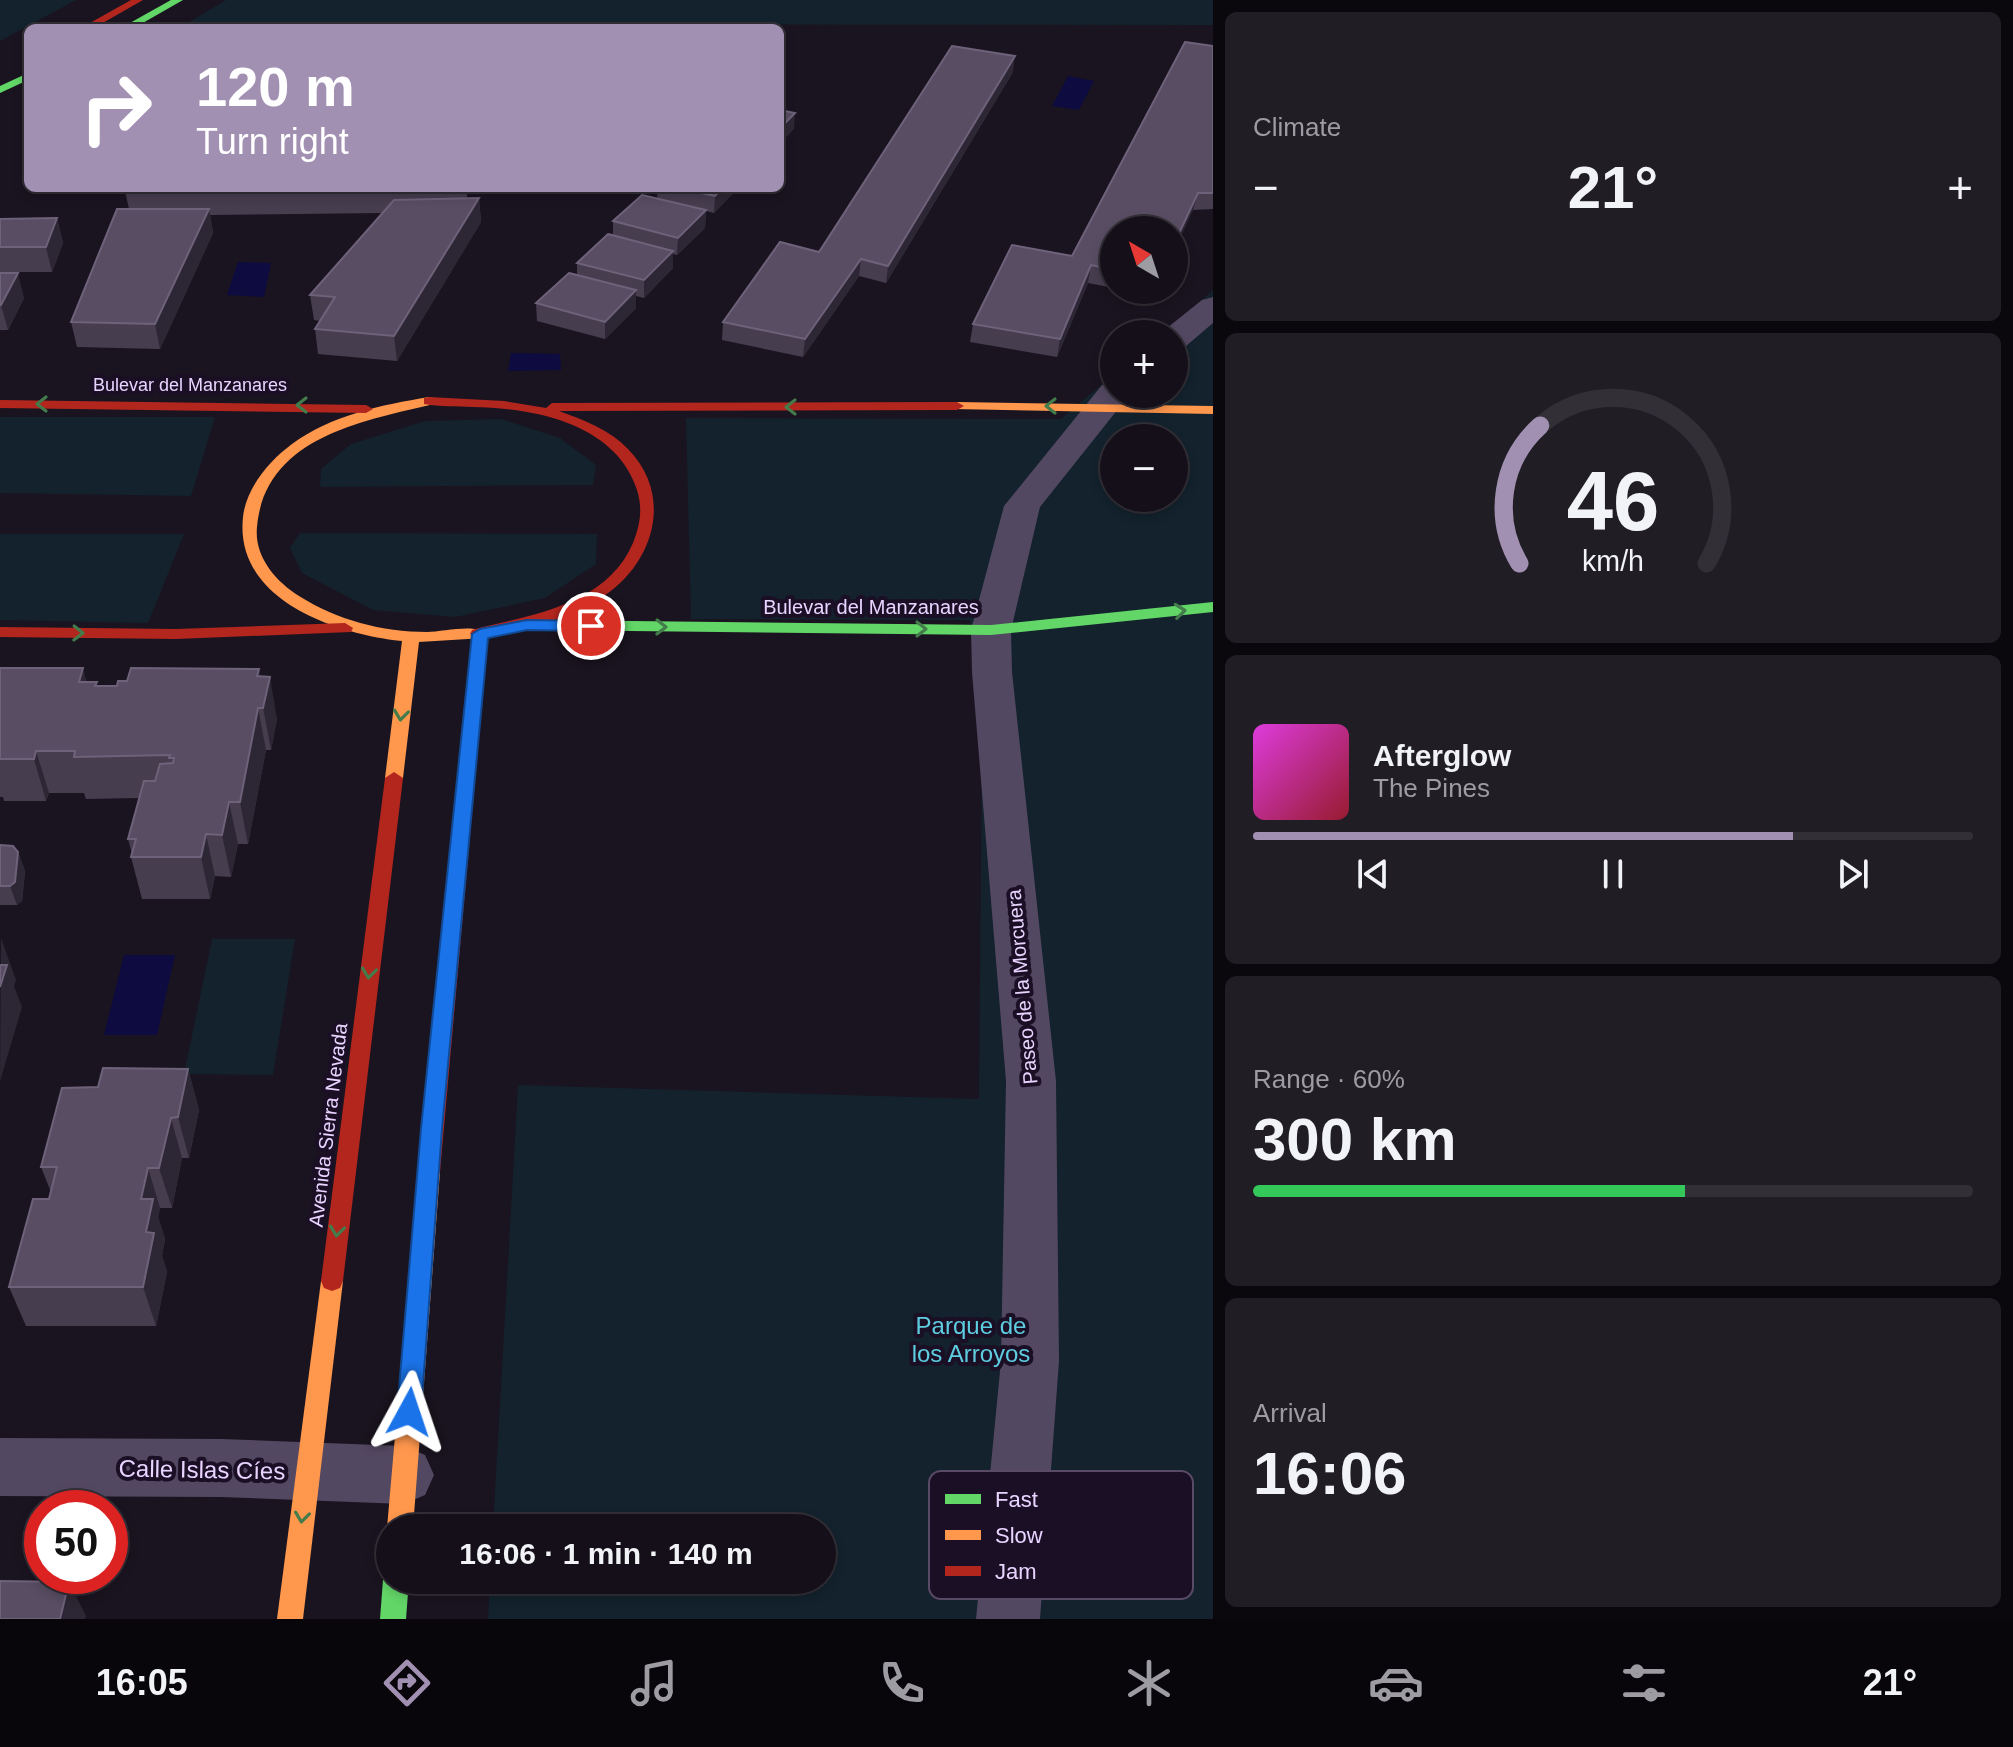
<!DOCTYPE html>
<html lang="en">
<head>
<meta charset="utf-8">
<style>
  body { margin:0; font-family:Arial,sans-serif; background:#211d25; color:#f1f3f6; height:100vh; display:flex; flex-direction:column; font-size:30px; white-space:nowrap }
  * { box-sizing:border-box; margin:0 }
  p { font-size:26px; color:#9d9ca2 }
  .icon { flex:none; width:44px; height:44px; fill:none; stroke:currentColor; stroke-width:2; stroke-linecap:round; stroke-linejoin:round }
  .map { position:relative; flex:1; overflow:hidden }
  .side { display:flex; flex-direction:column; gap:12px; padding:12px; background:#0b080d; width:800px }
  .side>* { flex:none }
  .banner { position:absolute; left:24px; top:24px; width:760px; height:168px; border-radius:12px; box-shadow:0 4px 12px #0003,0 0 0 2px #332f37; background:#a190b1; color:#fff; overflow:hidden }
  .needle { width:52px; rotate:321deg }
  .buttons { position:absolute; left:1100px; top:216px; display:grid; gap:16px }
  .buttons a { display:grid; place-items:center; width:88px; height:88px; border-radius:50%; background:#140f18; box-shadow:0 4px 12px #0003,0 0 0 2px #332f37; font-size:40px }
  .speed { position:absolute; left:24px; top:1490px; display:flex; gap:16px; font-size:40px; font-weight:700; text-align:center }
  .speed>* { display:grid; place-content:center; width:104px; height:104px; border-radius:50%; background:#140f18; box-shadow:0 4px 12px #0003,0 0 0 2px #332f37; line-height:1 }
  .speed .limit { border:12px solid #d22; background:#fff; color:#111 }
  .pin { position:absolute; display:grid; place-items:center; width:68px; height:68px; color:#fff; margin:-34px; border:4px solid #fff; border-radius:50%; box-shadow:0 2px 8px #0007 }
  .me { position:absolute; width:88px; margin:-44px; rotate:5deg; stroke-linejoin:round; filter:drop-shadow(0 0 6px #0008) }
  .turn { display:flex; align-items:center; gap:28px; height:168px; padding:0 40px; font-size:36px }
  .turn .icon { width:104px; height:104px; stroke-width:2.5 }
  .turn b { display:block; font-size:56px; line-height:68px }
  .big { font-size:60px; font-weight:700; line-height:1.1 }
  .side .card { flex:1; display:flex; flex-direction:column; justify-content:center; gap:12px; min-width:0; padding:0 28px; border-radius:12px; background:#211d25 }
  .side .dial { align-items:center; gap:0 }
  .dial svg { height:208px; overflow:visible; fill:none; stroke:#332f37; stroke-width:7; stroke-linecap:round; text-anchor:middle }
  .dial text { fill:#f1f3f6; stroke:none }
  .song { display:flex; align-items:center; gap:24px }
  .cover { width:96px; height:96px; border-radius:12px; background:linear-gradient(135deg,hsl(300 70% 55%),hsl(350 70% 35%)) }
  .played { height:8px; border-radius:4px; background:linear-gradient(90deg,#a190b1 75%,#332f37 75%) }
  .keys { display:flex; justify-content:space-around; direction:ltr }
  .heat { display:flex; justify-content:space-between; align-items:center; font-size:44px; direction:ltr }
  .charge { height:12px; border-radius:6px; background:linear-gradient(90deg,#34c759 60%,#332f37 0) }
  .trip { position:absolute; left:376px; top:1514px; width:460px; height:80px; border-radius:40px; background:#140f18; box-shadow:0 4px 12px #0003,0 0 0 2px #332f37; font-weight:700; line-height:80px; text-align:center }
  .tabs { display:flex; height:128px; justify-content:space-around; align-items:center; background:#08060a; color:#9d9ca2 }
  .tabs .icon { width:56px; height:56px }
  .tabs .current { color:#a190b1 }
  .tabs b { font-size:36px; color:#f1f3f6 }
  main { display:flex; flex:1; min-height:0 }
  .map>svg:first-child { display:block }
  .green { fill:#13222d; fill-rule:evenodd }
  .water { fill:#0d0b40 }
  .lines { fill:none; stroke-linecap:round; stroke-linejoin:round }
  .street { fill:#534861; fill-rule:evenodd }
  .fast { fill:#63d668; fill-rule:evenodd }
  .slow { fill:#ff974d; fill-rule:evenodd }
  .jam { fill:#b3261e; fill-rule:evenodd }
  .wall { fill:#463d4f }
  .shaded-wall { fill:#2d2634 }
  .building { fill:#584d62; stroke:#6e627b; stroke-width:2 }
  .oneway { stroke:#437c4a }
  .route { fill:#1a73e8; stroke:#114b97; stroke-width:2 }
  .labels { text-anchor:middle; stroke-width:8; stroke-linejoin:round; paint-order:stroke }
  .far-street-label { font-size:18px; fill:#e9d3ff; stroke:#1b0f25 }
  .street-label { font-size:20px; fill:#e9d3ff; stroke:#1b0f25 }
  .near-park-label { font-size:24px; fill:#5ecde0; stroke:#1b0f25 }
  .near-street-label { font-size:24px; fill:#e9d3ff; stroke:#1b0f25 }
  .key { fill:#1b0f25; stroke:#594a66; stroke-width:2 }
  .key-label { font-size:22px; fill:#e9d3ff }
</style>
</head>
<body>
<main>
<div class="map">
<svg width="1213" height="1619" viewBox="0 0 1213 1619">
  <rect width="100%" height="100%" fill="#1a1420"/>
  <g class="green">
    <polygon points="0,0 76,0 0,41"/>
    <polygon points="226,0 1213,0 1213,25 186,24"/>
    <path d="M 1213,290 L 1213,1619 L 488,1619 L 490,1580 L 822,1580 L 822,1528 L 493,1528 L 518,1085 L 979,1099 L 982,732 L 970,620 L 691,619 L 686,418 L 1061,419 L 1114,374 L 1114,394 L 1174,394 L 1174,334 L 1162,334 ZM 1114,438 L 1174,438 L 1174,498 L 1114,498 Z"/>
    <polygon points="0,417 215,417 191,496 0,493"/>
    <polygon points="501,419 560,438 596,465 593,485 320,487 321,469 351,444 425,421"/>
    <polygon points="300,533 597,534 596,564 545,598 455,617 373,610 302,573 290,548"/>
    <polygon points="0,534 184,534 148,623 0,620"/>
    <polygon points="212,939 295,939 273,1075 184,1074"/>
  </g>
  <g class="water">
    <polygon points="1068,76 1094,81 1079,110 1052,106"/>
    <polygon points="238,262 271,263 264,297 227,295"/>
    <polygon points="511,353 560,354 561,370 508,371"/>
    <polygon points="124,955 175,955 157,1035 104,1035"/>
  </g>
  <g class="lines">
    <g class="street">
      <polygon points="1213,297 1213,323 1186,346 1174,349 1174,334 1162,332 1202,300"/>
      <polygon points="1114,382 1114,394 1130,394 1040,507 1011,630 1012,672 1056,1081 1059,1361 1040,1619 976,1619 1001,1361 1006,1081 972,672 971,630 1004,506 1102,385"/>
      <polygon points="0,1438 221,1439 404,1446 425,1455 434,1475 425,1495 404,1504 221,1497 0,1496"/>
    </g>
    <g class="fast">
      <polygon points="171,0 183,0 134,28 121,28"/>
      <polygon points="28,73 28,80 0,93 0,86"/>
      <polygon points="1213,602 1213,612 991,635 541,630 533,625 541,620 991,625"/>
      <polygon points="480,629 488,634 473,802 464,808 455,802 472,634"/>
      <polygon points="390,1570 390,1580 409,1580 406,1619 380,1619 383,1580"/>
    </g>
    <g class="slow">
      <path d="M 429,397 L 434,398 L 434,404 C 363,421 265,437 257,527 C 254,556 275,581 299,596 C 337,620 382,632 427,632 C 443,632 476,623 486,634 L 484,638 L 419,642 L 403,778 L 394,784 L 385,778 L 402,641 C 336,634 234,600 243,517 C 246,488 269,461 292,444 C 332,415 381,405 429,397 Z"/>
      <polygon points="957,402 1213,406 1213,414 952,409 950,406"/>
      <polygon points="429,1163 437,1166 440,1172 413,1528 390,1528 390,1534 387,1528 418,1172 421,1166"/>
      <polygon points="332,1271 340,1274 343,1281 303,1619 277,1619 321,1281 324,1274"/>
    </g>
    <g class="jam">
      <polygon points="131,0 143,0 94,28 81,28"/>
      <path d="M 429,397 L 504,401 L 546,408 L 552,403 L 957,402 L 964,406 L 957,410 L 559,411 C 584,420 610,430 628,449 C 674,496 654,562 604,596 C 567,621 522,631 478,639 L 470,634 L 472,630 C 530,615 606,606 633,543 C 640,525 643,509 637,490 C 627,459 604,439 575,426 C 543,412 507,408 473,407 C 457,406 440,407 424,404 L 424,398 Z"/>
      <polygon points="0,400 366,405 373,409 366,413 0,408"/>
      <polygon points="345,623 353,628 351,632 176,639 0,637 0,627 176,629"/>
      <polygon points="394,772 403,778 343,1281 340,1288 332,1291 324,1288 321,1281 385,778"/>
      <polygon points="464,796 473,802 440,1172 437,1178 429,1181 421,1178 418,1172 455,802"/>
    </g>
  </g>
  <g class="wall">
    <polygon points="1213,46 1213,209 1193,210 1114,230 1114,288 1088,283 1057,357 970,342 973,324 1072,256"/>
    <polygon points="1013,72 886,283 859,276 803,357 722,340 723,322 819,252"/>
    <polygon points="467,188 467,198 479,198 481,222 397,361 318,354 315,329 320,321 314,320 310,295 382,213 210,215 213,233 160,349 77,347 71,322 129,209 125,191"/>
    <polygon points="658,188 738,188 714,213 706,211 705,228 677,255 673,254 673,268 644,298 636,296 636,308 605,339 537,321 536,303 577,275 577,263 613,235 613,221 657,199"/>
    <polygon points="57,218 63,243 52,272 0,272 0,219"/>
    <polygon points="0,273 24,298 8,330 0,330"/>
    <polygon points="1124,290 1157,290 1154,296"/>
    <polygon points="0,668 87,682 98,686 260,677 277,719 271,750 266,750 248,844 238,844 231,877 215,876 210,899 142,899 131,857 132,854 128,839 139,798 86,799 84,793 49,793 46,801 4,801 3,797 0,797"/>
    <polygon points="0,845 18,852 25,871 22,901 17,905 0,905"/>
    <polygon points="188,1069 199,1110 189,1158 182,1158 172,1208 160,1208 158,1217 165,1239 162,1256 167,1272 156,1326 26,1326 9,1287 49,1199 51,1192 41,1167 98,1087"/>
  </g>
  <g class="shaded-wall">
    <polygon points="1015,56 1013,72 886,283 888,266"/>
    <polygon points="795,113 794,129 780,144 780,128"/>
    <polygon points="722,188 738,188 714,213 715,196"/>
    <polygon points="1198,193 1193,210 1174,252 1174,244"/>
    <polygon points="479,198 481,222 397,361 394,336"/>
    <polygon points="209,209 213,233 160,349 155,324"/>
    <polygon points="706,210 705,228 677,255 678,238"/>
    <polygon points="57,218 63,243 52,272 46,247"/>
    <polygon points="673,251 673,268 644,298 644,280"/>
    <polygon points="861,259 859,276 803,357 805,339"/>
    <polygon points="1091,265 1088,283 1057,357 1060,339"/>
    <polygon points="18,273 24,298 8,330 1,305"/>
    <polygon points="636,290 636,308 605,339 605,322"/>
    <polygon points="83,668 94,709 79,682"/>
    <polygon points="259,669 265,702 270,677 277,719 271,750 257,676"/>
    <polygon points="258,708 266,750 248,844 240,802"/>
    <polygon points="36,751 49,793 46,801 34,759"/>
    <polygon points="229,802 238,844 231,877 222,835"/>
    <polygon points="206,834 215,876 210,899 201,857"/>
    <polygon points="18,852 25,871 22,901 17,905 10,886"/>
    <polygon points="1,938 16,980 14,986 22,1007 0,1081"/>
    <polygon points="188,1069 199,1110 189,1158 178,1117"/>
    <polygon points="171,1118 182,1158 172,1208 159,1168"/>
    <polygon points="148,1168 160,1208 158,1217 165,1239 162,1256 167,1272 156,1326 143,1287 146,1232 141,1199"/>
    <polygon points="69,1582 86,1616 85,1619 60,1619"/>
  </g>
  <g class="building">
    <polygon points="1185,42 1213,46 1213,193 1198,193 1174,244 1174,230 1114,230 1114,270 1091,265 1060,339 973,324 1012,245 1072,256"/>
    <polygon points="952,46 1015,56 888,266 861,259 805,339 723,322 780,242 819,252"/>
    <polygon points="780,110 795,113 780,128"/>
    <polygon points="126,188 466,188 125,191"/>
    <polygon points="677,188 722,188 715,196"/>
    <polygon points="642,195 706,210 678,238 613,221"/>
    <polygon points="479,198 394,336 315,329 335,297 310,295 394,200"/>
    <polygon points="117,209 209,209 155,324 71,322"/>
    <polygon points="57,218 46,247 0,247 0,219"/>
    <polygon points="608,234 673,251 644,280 577,263"/>
    <polygon points="0,273 18,273 1,305 0,305"/>
    <polygon points="569,273 636,290 605,322 536,303"/>
    <polygon points="0,668 83,668 79,682 97,682 95,686 117,686 118,681 127,681 131,668 259,669 257,676 270,677 263,708 258,708 240,802 229,802 222,835 206,834 201,857 131,857 136,839 128,839 144,781 155,781 160,764 173,763 174,758 169,758 170,755 74,757 75,751 36,751 34,759 0,759"/>
    <polygon points="0,845 13,846 18,852 15,882 10,886 0,886"/>
    <polygon points="0,965 7,965 0,987"/>
    <polygon points="103,1068 188,1069 178,1117 171,1118 159,1168 148,1168 141,1199 153,1199 146,1232 154,1233 143,1287 9,1287 33,1199 49,1199 57,1167 41,1167 62,1088 98,1087"/>
    <polygon points="0,1581 69,1582 60,1619 0,1619"/>
  </g>
  <defs><path id="oneway-chevron" d="M-2-3.5L2.5 0L-2 3.5" fill="none" stroke-width="1.6" stroke-linecap="round" stroke-linejoin="round" transform="scale(2)"/></defs>
  <g class="oneway">
    <use href="#oneway-chevron" transform="translate(42 404) rotate(-180)"/>
    <use href="#oneway-chevron" transform="translate(302 405) rotate(-180)"/>
    <use href="#oneway-chevron" transform="translate(1051 406) rotate(180)"/>
    <use href="#oneway-chevron" transform="translate(791 407) rotate(180)"/>
    <use href="#oneway-chevron" transform="translate(1180 611) rotate(-6)"/>
    <use href="#oneway-chevron" transform="translate(661 627) rotate(1)"/>
    <use href="#oneway-chevron" transform="translate(921 629)"/>
    <use href="#oneway-chevron" transform="translate(78 633) rotate(1)"/>
    <use href="#oneway-chevron" transform="translate(401 715) rotate(97)"/>
    <use href="#oneway-chevron" transform="translate(369 973) rotate(97)"/>
    <use href="#oneway-chevron" transform="translate(337 1231) rotate(97)"/>
    <use href="#oneway-chevron" transform="translate(302 1517) rotate(97)"/>
  </g>
  <polygon class="route" points="527,620 591,621 599,626 591,631 527,630 488,638 442,1129 421,1412 418,1420 409,1424 401,1420 397,1412 421,1129 472,634 480,629"/>
  <g class="labels">
    <g class="far-street-label">
      <text x="190" y="391">Bulevar del Manzanares</text>
    </g>
    <g class="street-label">
      <text x="871" y="614">Bulevar del Manzanares</text>
      <text transform="translate(1022 987) rotate(-95)" y="7">Paseo de la Morcuera</text>
      <text transform="translate(328 1125) rotate(-83)" y="7">Avenida Sierra Nevada</text>
    </g>
    <g class="near-park-label">
      <text x="971" y="1334">Parque de<tspan x="971" dy="28">los Arroyos</tspan></text>
    </g>
    <g class="near-street-label">
      <text transform="translate(202 1470) rotate(1)" y="8">Calle Islas Cíes</text>
    </g>
  </g>
  <rect x="929" y="1471" width="264" height="128" rx="12" class="key"/>
  <rect x="945" y="1494" width="36" height="10" fill="#63d668"/>
  <rect x="945" y="1530" width="36" height="10" fill="#ff974d"/>
  <rect x="945" y="1566" width="36" height="10" fill="#b3261e"/>
  <g class="key-label">
    <text x="995" y="1507">Fast</text>
    <text x="995" y="1543">Slow</text>
    <text x="995" y="1579">Jam</text>
  </g>
</svg>
<div class="buttons">
<a><svg class="needle" viewBox="-14 -14 28 28"><path d="M0-13l5 13h-10z" fill="#e53935"/><path d="M0 13l5-13h-10z" fill="#9d9ca2"/></svg></a>
<a>+</a>
<a>−</a>
</div>
<div class="speed"><div class="limit">50</div></div>
<div class="pin" style="left:591px;top:626px;background:#d93025"><svg class="icon" aria-label="arrive" viewBox="0 0 24 24"><path d="M6 21V4h12l-3 4 3 4H6"/></svg></div>
<svg class="me" style="left:409px;top:1412px" viewBox="-20 -20 40 40"><path d="M0-17L14 15 0 8-14 15z" fill="#1a73e8" stroke="#fff" stroke-width="4"/></svg>
<div class="trip">16:06 · 1 min · 140 m</div>
<div class="banner">
<div class="turn"><svg class="icon" aria-label="right" viewBox="0 0 24 24"><path d="M7 20v-9h11M14 6l5 5-5 5"/></svg><div><b>120 m</b>Turn right</div></div>
</div>
</div>
<section class="side">
<div class="card"><p>Climate</p>
<div class="heat"><a>−</a><b class="big">21°</b><a>+</a></div>
</div>
<div class="card dial"><svg viewBox="0 0 100 80">
<path d="M14 69A42 42 0 1 1 86 69"/>
<path d="M14 69A42 42 0 0 1 22 16" stroke="#a190b1"/>
<text x="50" y="56" font-size="32" font-weight="700">46</text>
<text x="50" y="72" font-size="11">km/h</text>
</svg></div>
<div class="card">
<div class="song"><i class="cover"></i><div><b>Afterglow</b><p>The Pines</p></div></div>
<div class="played"></div>
<div class="keys"><svg class="icon" aria-label="previous" viewBox="0 0 24 24"><path d="M18 5L8 12l10 7zM5 5v14"/></svg><svg class="icon" aria-label="pause" viewBox="0 0 24 24"><path d="M8 5v14M16 5v14"/></svg><svg class="icon" aria-label="next" viewBox="0 0 24 24"><path d="M6 5l10 7-10 7zM19 5v14"/></svg></div>
</div>
<div class="card"><p>Range · 60%</p><b class="big">300 km</b><div class="charge"></div></div>
<div class="card"><p>Arrival</p><b class="big">16:06</b></div>
</section>
</main>
<nav class="tabs">
<b>16:05</b>
<svg class="icon current" aria-label="directions" viewBox="0 0 24 24"><path d="M12 3l9 9-9 9-9-9zM9 14v-3h6M13 9l2 2-2 2"/></svg>
<svg class="icon" aria-label="music" viewBox="0 0 24 24"><path d="M9 18V5l10-2v13"/><circle cx="6" cy="18" r="3"/><circle cx="16" cy="16" r="3"/></svg>
<svg class="icon" aria-label="phone" viewBox="0 0 24 24"><path d="M5 4h4l2 5-3 2q2 4 5 5l2-3 5 2v4C11 20 4 13 5 4z"/></svg>
<svg class="icon" aria-label="climate" viewBox="0 0 24 24"><path d="M12 3v18M4 7l16 10M4 17L20 7"/></svg>
<svg class="icon" aria-label="car" viewBox="0 0 24 24"><path d="M5 17H2v-5l4-1 3-4h7l3 4 3 1v5h-3M9 17h6M6 11h13"/><circle cx="7" cy="17" r="2"/><circle cx="17" cy="17" r="2"/></svg>
<svg class="icon" aria-label="filters" viewBox="0 0 24 24"><path d="M4 7h16M4 17h16"/><circle cx="9" cy="7" r="2"/><circle cx="15" cy="17" r="2"/></svg>
<b>21°</b>
</nav>
</body>
</html>
